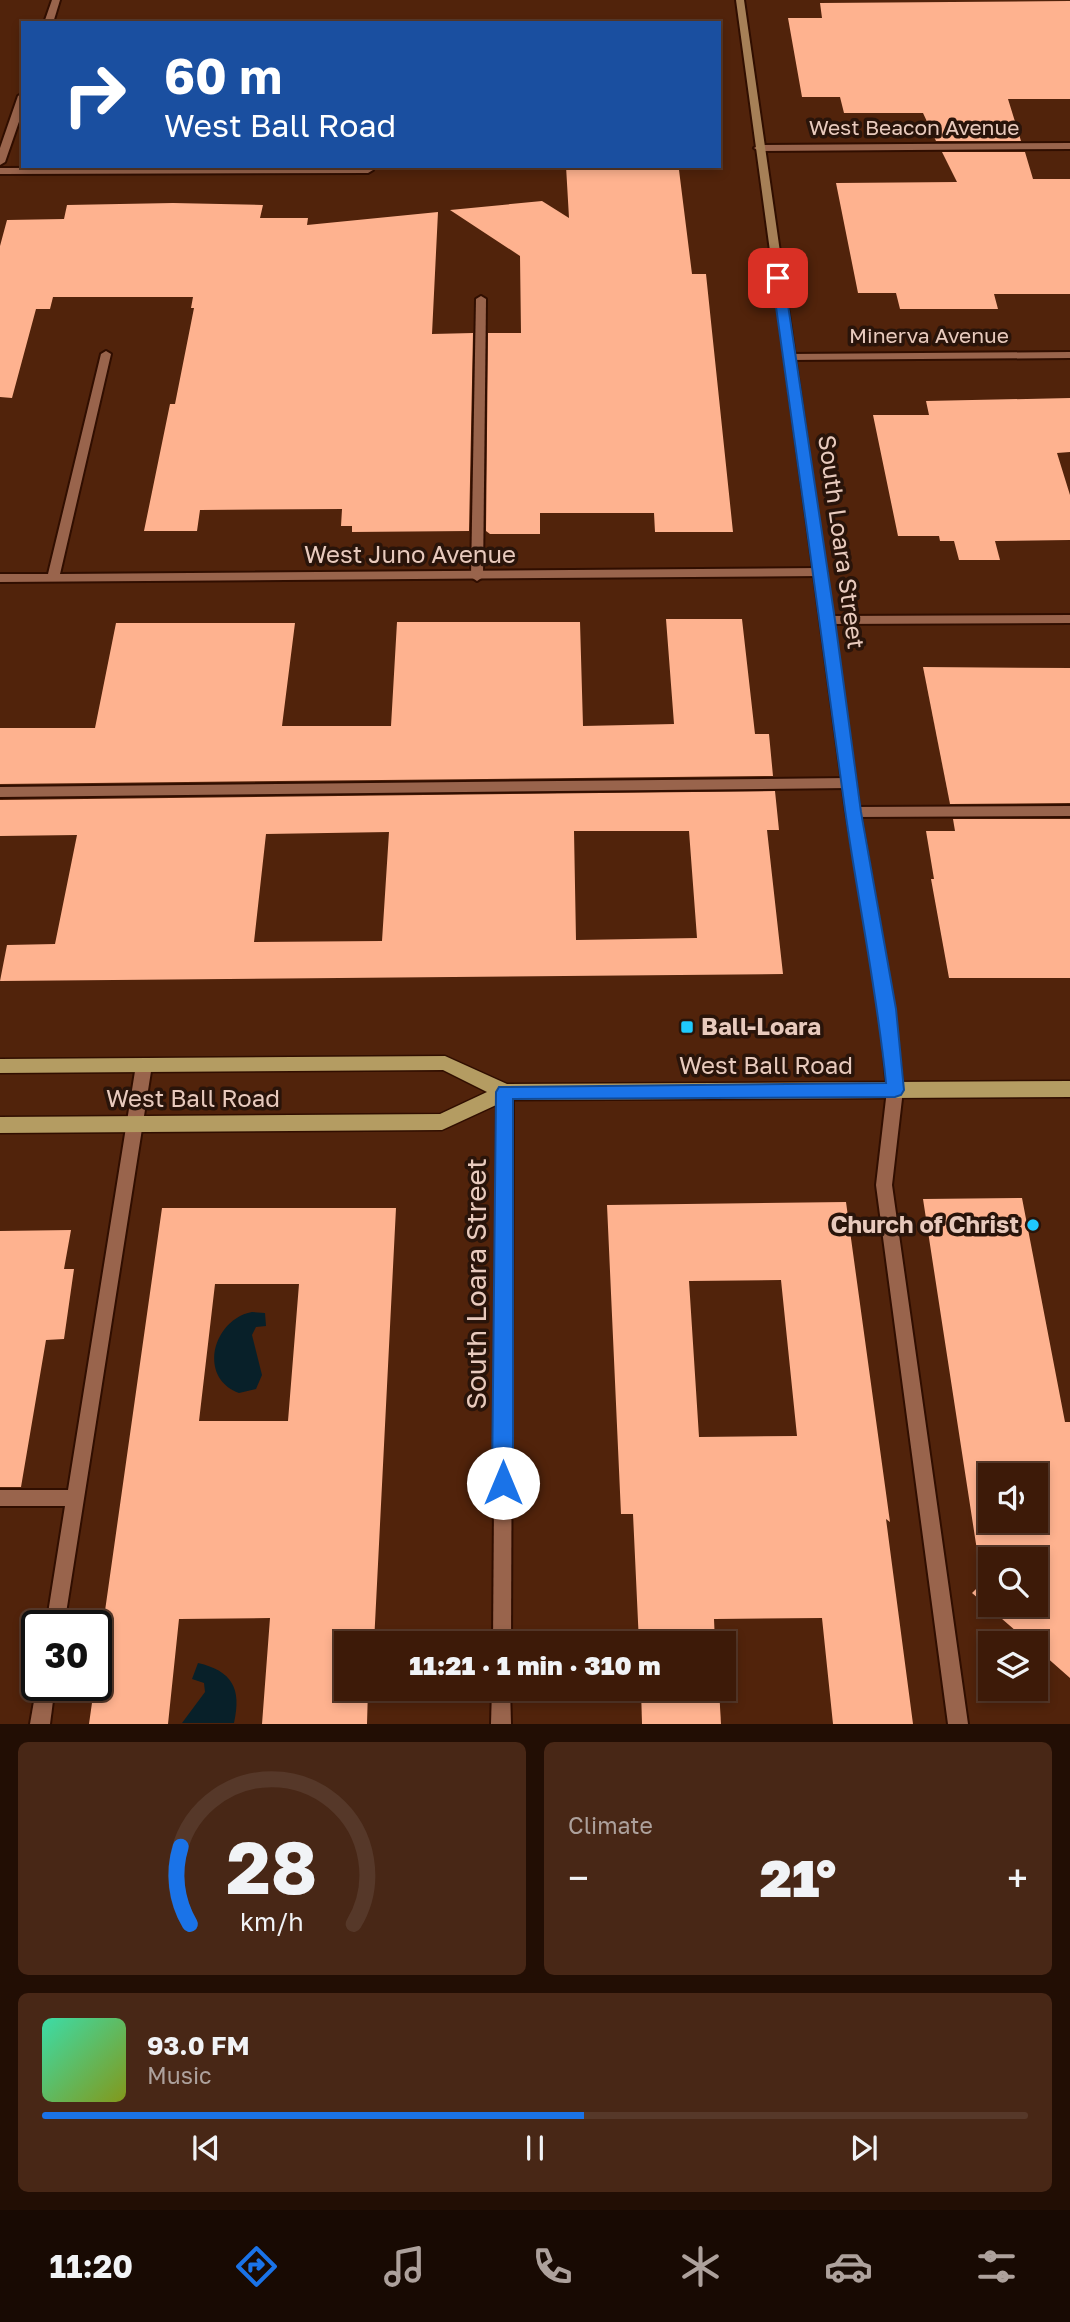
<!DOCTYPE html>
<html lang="en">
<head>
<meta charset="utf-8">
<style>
  body { margin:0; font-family:"Golos Text",sans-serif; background:#482716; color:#f1f3f6; height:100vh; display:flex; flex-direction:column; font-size:26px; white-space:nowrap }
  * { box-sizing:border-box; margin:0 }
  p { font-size:23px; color:#ada19c }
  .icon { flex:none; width:38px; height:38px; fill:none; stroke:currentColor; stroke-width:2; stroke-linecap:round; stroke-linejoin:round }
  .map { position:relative; height:1724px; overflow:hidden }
  .details { display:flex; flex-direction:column; gap:18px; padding:18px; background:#220e04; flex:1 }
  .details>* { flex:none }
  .top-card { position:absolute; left:21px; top:21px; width:700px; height:147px; border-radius:0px; box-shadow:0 4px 10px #0003,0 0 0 2px #563829; background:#1a4fa0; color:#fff; overflow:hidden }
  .tools { position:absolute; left:978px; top:1463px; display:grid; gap:14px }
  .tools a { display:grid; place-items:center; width:70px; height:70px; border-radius:0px; background:#3d1a08; box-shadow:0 4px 10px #0003,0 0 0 2px #563829; font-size:35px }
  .speed { position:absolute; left:21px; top:1610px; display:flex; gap:14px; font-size:35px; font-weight:700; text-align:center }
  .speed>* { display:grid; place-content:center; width:91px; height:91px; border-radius:50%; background:#3d1a08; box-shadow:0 4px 10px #0003,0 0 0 2px #563829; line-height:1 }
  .speed .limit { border:4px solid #111; border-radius:10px; background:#fff; color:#111 }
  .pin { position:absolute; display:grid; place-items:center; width:60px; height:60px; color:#fff; margin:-30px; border-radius:14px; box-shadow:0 4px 10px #0006 }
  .me { position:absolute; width:77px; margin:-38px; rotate:0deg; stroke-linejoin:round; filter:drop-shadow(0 0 5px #0008) }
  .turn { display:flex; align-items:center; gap:24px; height:147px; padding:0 28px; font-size:32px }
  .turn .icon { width:91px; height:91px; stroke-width:2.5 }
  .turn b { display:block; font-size:49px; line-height:60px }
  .big { font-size:52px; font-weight:800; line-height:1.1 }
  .details .card { flex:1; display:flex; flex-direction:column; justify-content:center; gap:10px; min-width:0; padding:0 24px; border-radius:10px; background:#482716 }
  .details .dial { align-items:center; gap:0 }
  .dial svg { height:182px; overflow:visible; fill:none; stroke:#563829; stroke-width:7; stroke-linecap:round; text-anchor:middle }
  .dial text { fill:#f1f3f6; stroke:none }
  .song { display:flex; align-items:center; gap:21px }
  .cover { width:84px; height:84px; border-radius:10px; background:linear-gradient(135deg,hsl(160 70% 55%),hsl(70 70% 35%)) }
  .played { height:7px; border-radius:4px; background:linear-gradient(90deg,#1a73e8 55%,#563829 55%) }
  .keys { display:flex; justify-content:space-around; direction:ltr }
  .heat { display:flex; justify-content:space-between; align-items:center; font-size:38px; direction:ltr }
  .details .tiles { flex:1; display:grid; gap:18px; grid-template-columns:1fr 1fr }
  .card:last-child { grid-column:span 2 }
  .trip { position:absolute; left:334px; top:1631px; width:402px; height:70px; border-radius:0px; background:#3d1a08; box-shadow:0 4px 10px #0003,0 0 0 2px #563829; font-weight:800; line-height:70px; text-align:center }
  .tab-bar { display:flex; height:112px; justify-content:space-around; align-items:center; background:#180a03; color:#ada19c }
  .tab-bar .icon { width:49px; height:49px }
  .tab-bar .current { color:#1a73e8 }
  .tab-bar b { font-size:32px; color:#f1f3f6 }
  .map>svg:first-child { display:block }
  .water { fill:#082029 }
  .building { fill:#feb28f; fill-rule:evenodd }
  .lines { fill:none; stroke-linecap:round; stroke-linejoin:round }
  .lane-casing { stroke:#300e00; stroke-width:4 }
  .street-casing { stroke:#300e00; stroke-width:4 }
  .secondary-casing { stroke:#300e00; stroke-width:4 }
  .primary-casing { stroke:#300e00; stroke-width:3 }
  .lane { fill:#99644c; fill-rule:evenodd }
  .street { fill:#99644c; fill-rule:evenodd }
  .secondary { fill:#a68057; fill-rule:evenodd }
  .primary { fill:#b49c62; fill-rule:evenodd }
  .route { fill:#1a73e8; stroke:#114b97; stroke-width:2 }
  .poi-dot { fill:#1fc9fd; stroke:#29140a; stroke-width:2.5 }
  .labels { text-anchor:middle; stroke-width:7; stroke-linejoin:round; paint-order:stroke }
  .far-street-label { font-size:21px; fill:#e8cabd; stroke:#29140a }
  .street-label { font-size:24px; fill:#e8cabd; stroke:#29140a }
  .poi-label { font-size:24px; font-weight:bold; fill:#e8cabd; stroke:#29140a; text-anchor:start }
  .near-street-label { font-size:28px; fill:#e8cabd; stroke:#29140a }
</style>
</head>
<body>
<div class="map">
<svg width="1070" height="1724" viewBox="0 0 1070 1724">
  <rect width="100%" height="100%" fill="#51230b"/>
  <g class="water">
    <path d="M 252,1312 L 265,1313 L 266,1326 L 256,1327 L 252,1335 L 262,1375 L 256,1389 L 239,1393 C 197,1378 213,1319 252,1312 Z"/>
    <path d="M 198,1663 C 232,1671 242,1688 234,1723 L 182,1723 L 205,1692 L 204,1683 L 192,1679 Z"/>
  </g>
  <g class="building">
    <polygon points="1070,1 1070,99 1008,99 1021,141 936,141 923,113 844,113 840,97 802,97 788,18 822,18 820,3"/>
    <polygon points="942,152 1025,152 1033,179 1070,179 1070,294 994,294 998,309 900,309 896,293 858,293 836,183 957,182"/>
    <polygon points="566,166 679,170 692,274 706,274 733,532 655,532 654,513 540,513 540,534 490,534 486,531 488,333 521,333 520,256 450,210 542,201 569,218"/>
    <polygon points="173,203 263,205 260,218 308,218 307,225 438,212 432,334 473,333 469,531 352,532 352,526 341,526 342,509 200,510 197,531 144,531 170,404 175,404 194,308 191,308 193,297 53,297 50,309 36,309 12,398 0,397 0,246 7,220 64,219 67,205"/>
    <polygon points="1070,398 1070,452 1057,453 1070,495 1070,540 995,541 1000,560 959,560 954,541 940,541 939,536 898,536 873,415 929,415 926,401"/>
    <polygon points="666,619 742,619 755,734 769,734 773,776 0,784 0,728 95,728 116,623 295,623 282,726 391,726 397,622 580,622 583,726 674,724"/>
    <polygon points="923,667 1070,668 1070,803 950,804"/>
    <path d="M 775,791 L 779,830 L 767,830 L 783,974 L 0,981 L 7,945 L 55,944 L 77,835 L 0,836 L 0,800 ZM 574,831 L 689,831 L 697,938 L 576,940 ZM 389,832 L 382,941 L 254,942 L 266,834 Z"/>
    <polygon points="953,819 1070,819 1070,978 949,978 931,879 934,879 926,831 955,831"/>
    <path d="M 1022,1198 L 1065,1422 L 1070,1422 L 1070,1678 L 1036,1648 L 1036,1643 L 1030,1643 L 972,1593 L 982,1583 L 923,1199 ZM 990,1475 L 1036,1475 L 1036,1521 L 990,1521 ZM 990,1559 L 1036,1559 L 1036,1605 L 990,1605 Z"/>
    <path d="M 846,1202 L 890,1522 L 886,1519 L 913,1724 L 833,1724 L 822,1618 L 714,1619 L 715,1643 L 639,1643 L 633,1514 L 621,1514 L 607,1205 ZM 781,1280 L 797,1436 L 699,1437 L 689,1281 Z"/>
    <path d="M 162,1208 L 396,1208 L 374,1643 L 346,1643 L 346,1689 L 368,1689 L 367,1724 L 262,1724 L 270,1618 L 179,1619 L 168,1724 L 89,1724 ZM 215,1284 L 299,1284 L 288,1421 L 199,1421 Z"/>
    <polygon points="71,1230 64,1269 74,1269 64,1339 46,1340 21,1487 0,1487 0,1231"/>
    <polygon points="641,1689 719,1689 721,1724 642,1724"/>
  </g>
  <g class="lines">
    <defs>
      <g id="lane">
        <polygon points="481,296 486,299 483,577 477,581 471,577 476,299"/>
        <polygon points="849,778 856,783 849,788 0,797 0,787"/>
        <polygon points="1070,806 1070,816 853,817 846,812 853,807"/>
        <polygon points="144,1059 149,1061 152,1065 64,1626 46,1626 65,1506 0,1506 0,1490 68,1490 136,1065 139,1061"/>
        <polygon points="895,1084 900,1086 903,1090 892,1185 968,1724 948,1724 876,1185 887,1090 890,1086"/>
        <polygon points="37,1684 55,1685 50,1724 30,1724"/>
      </g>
      <g id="street">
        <polygon points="52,0 60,0 53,23 44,23"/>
        <polygon points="23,93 23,110 5,162 0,165 0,148 18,96"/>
        <polygon points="1070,143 1070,149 759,151 754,148 759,145"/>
        <polygon points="0,168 368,167 373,170 368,173 0,174"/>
        <polygon points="106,351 111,354 60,574 821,568 827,572 821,576 0,582 0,574 48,574 101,354"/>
        <polygon points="1070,352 1070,358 789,360 784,357 789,354"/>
        <polygon points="1070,615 1070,623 828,624 822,620 828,616"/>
        <polygon points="505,1086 510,1088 513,1092 511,1643 493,1643 497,1092 500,1088"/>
        <polygon points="492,1689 510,1689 511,1724 491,1724"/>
      </g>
      <polygon id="secondary" points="736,0 744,0 860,812 894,1009 903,1090 900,1094 895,1096 890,1094 887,1090 880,1009 846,812"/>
      <polygon id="primary" points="445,1056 507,1084 1070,1081 1070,1097 507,1100 442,1130 0,1133 0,1117 440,1114 487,1092 443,1070 0,1073 0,1059"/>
    </defs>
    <use href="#lane" class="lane-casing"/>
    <use href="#street" class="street-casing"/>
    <use href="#secondary" class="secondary-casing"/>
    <use href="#primary" class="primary-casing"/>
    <use href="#lane" class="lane"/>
    <use href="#street" class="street"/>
    <use href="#secondary" class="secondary"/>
    <use href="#primary" class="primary"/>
  </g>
  <path class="route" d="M 778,275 L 784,278 L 835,620 L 861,812 L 896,1009 L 904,1090 L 901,1095 L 895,1097 L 513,1099 L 513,1483 L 510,1489 L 503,1492 L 495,1489 L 492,1483 L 496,1092 L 499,1087 L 886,1083 C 877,991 858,901 845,810 C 821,633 797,455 772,278 Z"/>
  <g class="poi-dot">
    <rect x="680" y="1020" width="14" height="14" rx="3.5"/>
    <circle cx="1033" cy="1225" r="7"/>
  </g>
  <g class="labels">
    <g class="far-street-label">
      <text x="914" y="135">West Beacon Avenue</text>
      <text x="929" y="343">Minerva Avenue</text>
    </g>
    <g class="street-label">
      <text transform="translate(841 542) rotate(82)" y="8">South Loara Street</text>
      <text x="410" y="563">West Juno Avenue</text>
      <text x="766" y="1074">West Ball Road</text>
      <text x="193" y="1107">West Ball Road</text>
    </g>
    <g class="poi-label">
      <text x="701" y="1035">Ball-Loara</text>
      <text x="1019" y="1233" text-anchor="end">Church of Christ</text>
    </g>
    <g class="near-street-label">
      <text transform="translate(476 1284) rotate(-90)" y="10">South Loara Street</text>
    </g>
  </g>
</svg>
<div class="tools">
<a><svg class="icon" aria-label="sound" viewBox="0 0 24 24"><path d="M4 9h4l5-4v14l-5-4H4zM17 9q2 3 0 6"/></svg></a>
<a><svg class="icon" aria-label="search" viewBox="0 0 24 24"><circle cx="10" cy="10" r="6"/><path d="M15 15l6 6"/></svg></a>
<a><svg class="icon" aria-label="layers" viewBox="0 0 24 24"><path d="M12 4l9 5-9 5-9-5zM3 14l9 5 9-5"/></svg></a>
</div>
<div class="speed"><div class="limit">30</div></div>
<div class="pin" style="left:778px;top:278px;background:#d93025"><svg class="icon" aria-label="arrive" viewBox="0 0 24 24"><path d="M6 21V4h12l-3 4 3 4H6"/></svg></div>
<svg class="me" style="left:503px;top:1483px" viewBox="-20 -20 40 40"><circle r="19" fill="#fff"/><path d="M0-13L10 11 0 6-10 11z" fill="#1a73e8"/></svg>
<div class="trip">11:21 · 1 min · 310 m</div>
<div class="top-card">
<div class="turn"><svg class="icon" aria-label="right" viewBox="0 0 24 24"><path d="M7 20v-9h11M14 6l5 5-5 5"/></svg><div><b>60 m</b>West Ball Road</div></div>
</div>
</div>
<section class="details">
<div class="tiles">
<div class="card dial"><svg viewBox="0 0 100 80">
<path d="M14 69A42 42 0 1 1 86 69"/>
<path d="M14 69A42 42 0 0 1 10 35" stroke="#1a73e8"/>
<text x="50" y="56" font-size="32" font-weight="700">28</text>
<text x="50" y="72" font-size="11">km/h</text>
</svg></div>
<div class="card"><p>Climate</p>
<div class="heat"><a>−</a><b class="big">21°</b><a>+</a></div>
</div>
<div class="card">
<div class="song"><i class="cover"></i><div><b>93.0 FM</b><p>Music</p></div></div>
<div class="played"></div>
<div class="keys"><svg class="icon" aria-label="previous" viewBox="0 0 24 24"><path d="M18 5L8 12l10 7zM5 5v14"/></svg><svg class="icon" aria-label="pause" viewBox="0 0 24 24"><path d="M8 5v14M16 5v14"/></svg><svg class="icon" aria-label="next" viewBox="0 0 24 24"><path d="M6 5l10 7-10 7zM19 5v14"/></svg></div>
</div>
</div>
</section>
<nav class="tab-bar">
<b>11:20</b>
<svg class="icon current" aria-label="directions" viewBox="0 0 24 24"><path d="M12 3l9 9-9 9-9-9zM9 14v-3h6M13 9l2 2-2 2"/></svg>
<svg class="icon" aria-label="music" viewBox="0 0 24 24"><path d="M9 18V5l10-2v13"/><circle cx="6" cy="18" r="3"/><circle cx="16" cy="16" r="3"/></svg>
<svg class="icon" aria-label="phone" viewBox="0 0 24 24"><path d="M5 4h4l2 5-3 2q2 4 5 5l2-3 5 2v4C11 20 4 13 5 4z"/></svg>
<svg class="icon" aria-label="climate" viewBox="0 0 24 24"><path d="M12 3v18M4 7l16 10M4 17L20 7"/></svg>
<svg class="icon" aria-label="car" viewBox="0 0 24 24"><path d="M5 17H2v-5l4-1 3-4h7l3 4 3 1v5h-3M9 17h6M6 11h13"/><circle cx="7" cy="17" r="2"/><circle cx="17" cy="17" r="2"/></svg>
<svg class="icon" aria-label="filters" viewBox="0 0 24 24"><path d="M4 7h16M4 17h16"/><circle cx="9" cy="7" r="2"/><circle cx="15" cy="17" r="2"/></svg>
</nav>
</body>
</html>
